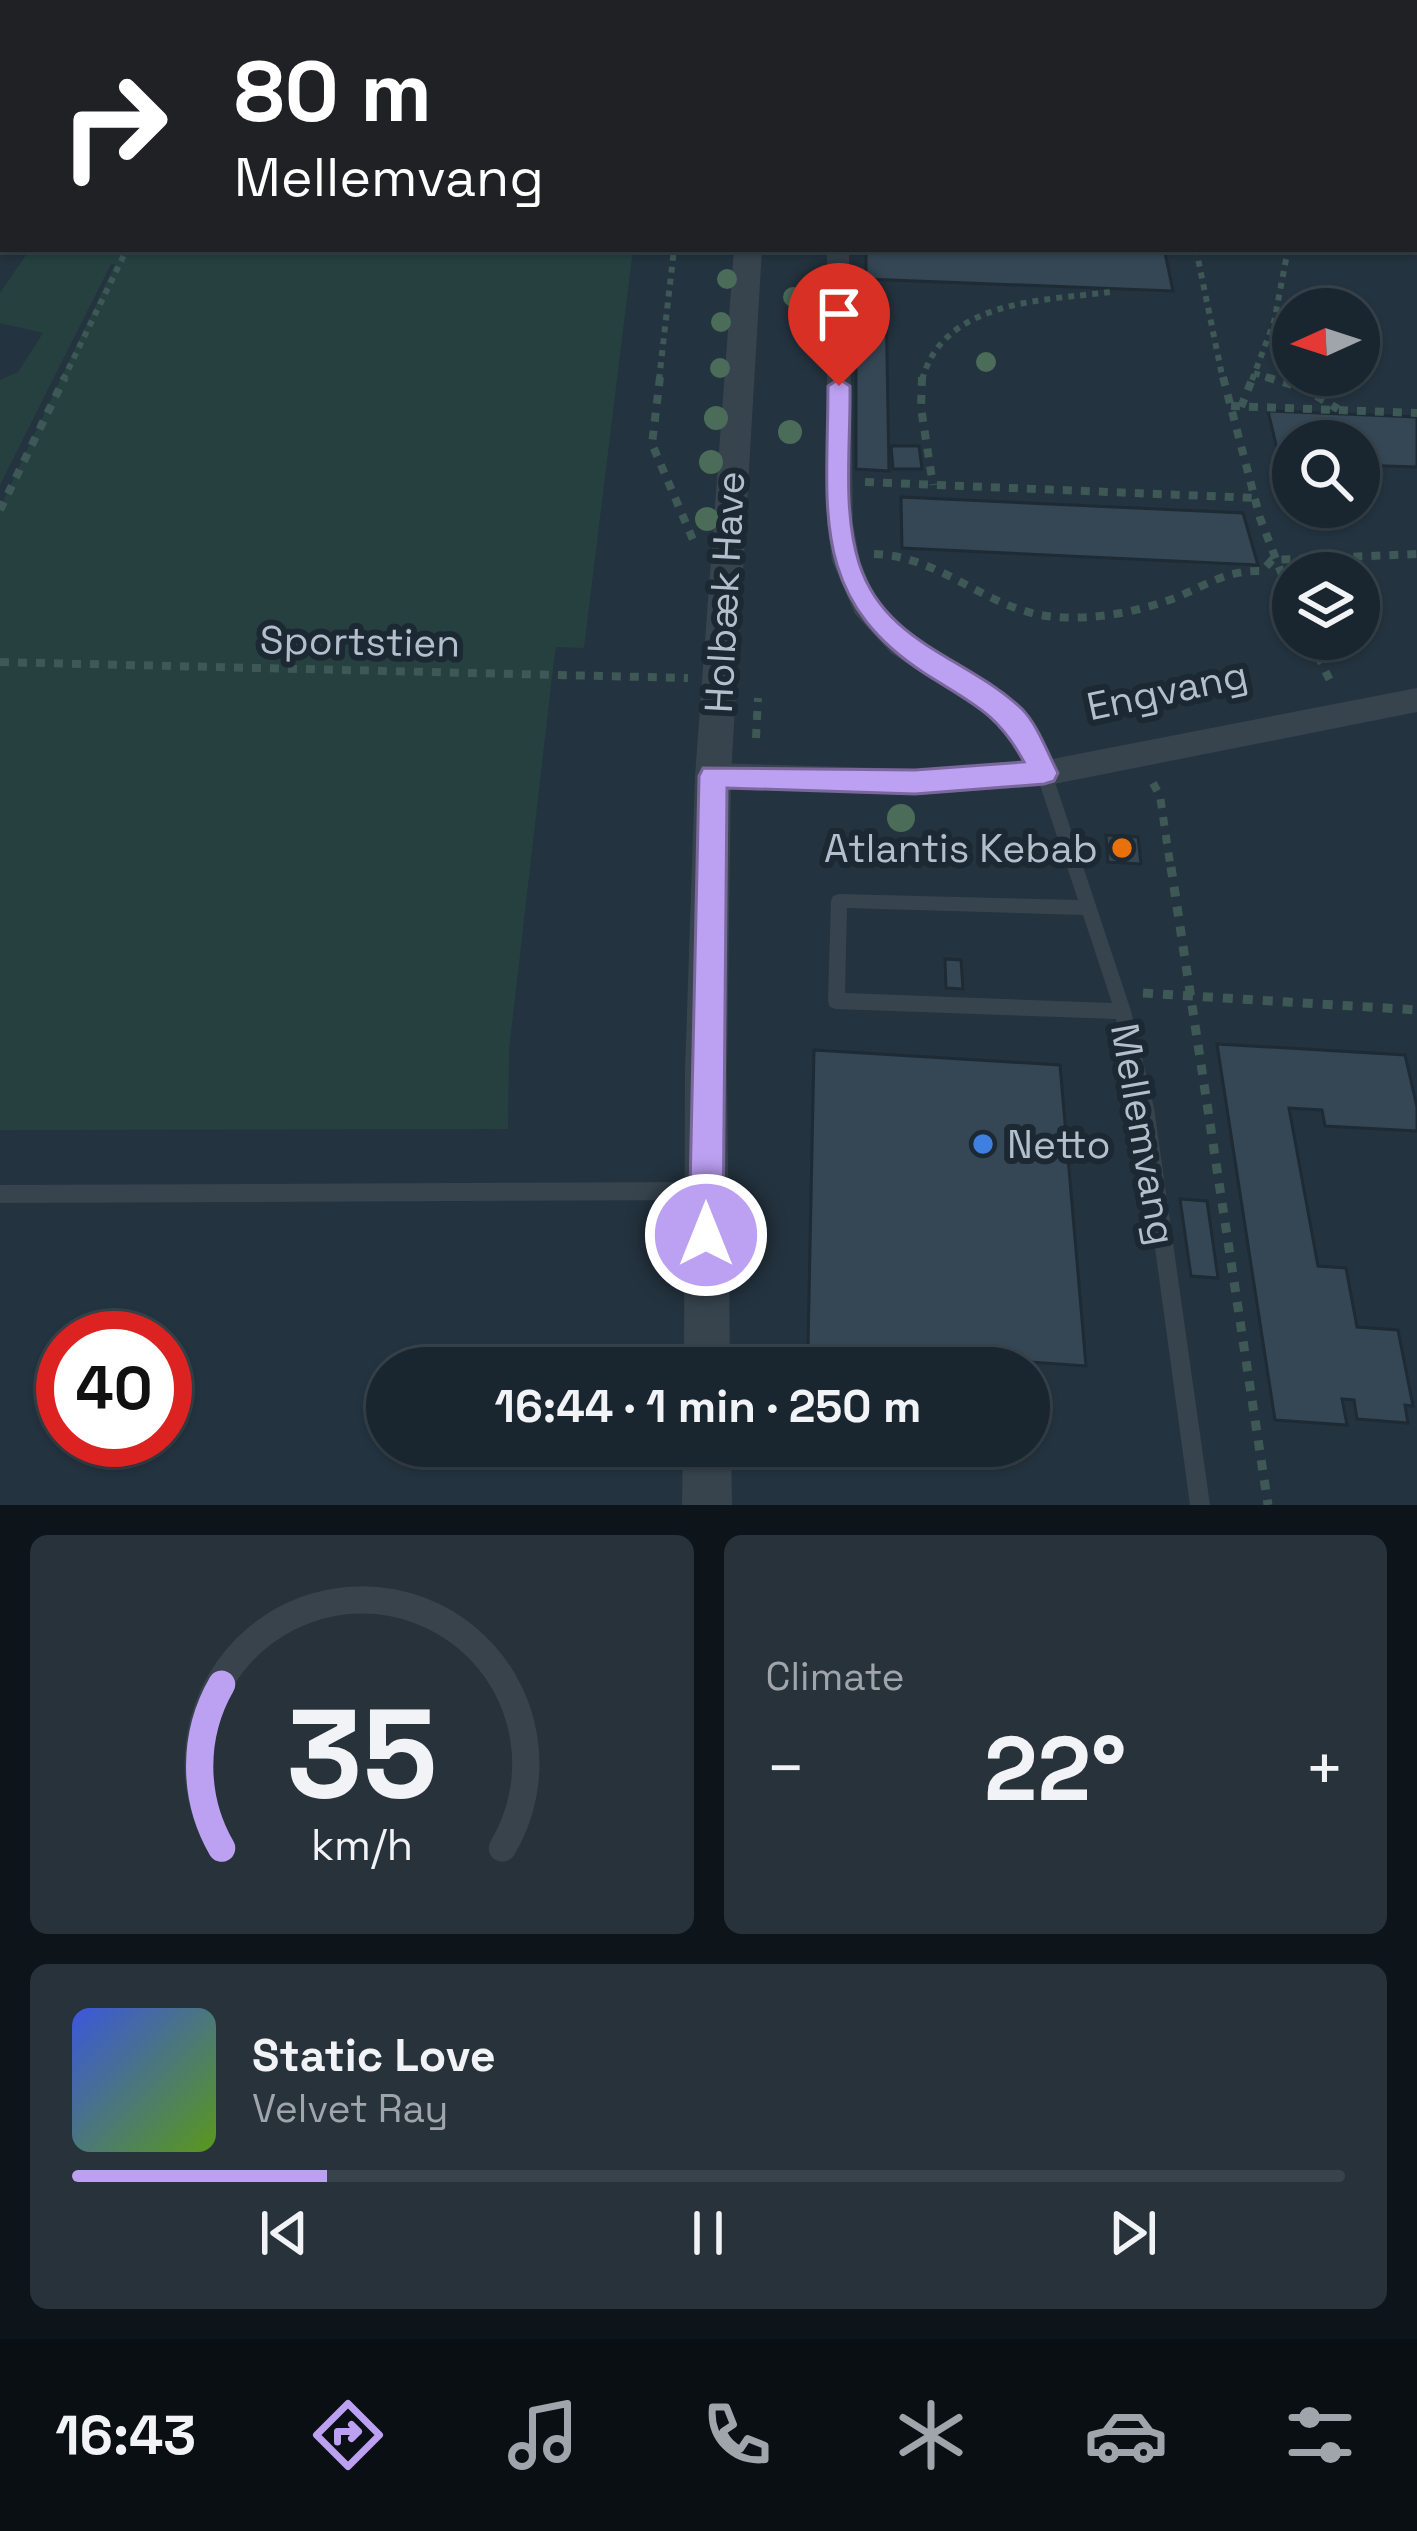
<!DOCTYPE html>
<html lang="en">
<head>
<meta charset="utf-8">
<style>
  body { margin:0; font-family:"Space Grotesk",sans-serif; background:#27323b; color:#f1f3f6; height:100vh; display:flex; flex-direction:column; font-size:45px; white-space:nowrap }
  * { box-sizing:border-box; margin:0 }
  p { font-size:39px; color:#9fa5aa }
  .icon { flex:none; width:66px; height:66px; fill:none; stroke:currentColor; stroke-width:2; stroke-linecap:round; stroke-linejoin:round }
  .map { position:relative; height:1505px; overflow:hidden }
  .details { display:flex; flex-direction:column; gap:30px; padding:30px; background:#0e151a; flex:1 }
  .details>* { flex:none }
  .top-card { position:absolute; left:0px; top:0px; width:1419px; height:252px; box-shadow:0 3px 9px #0004,0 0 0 3px #38434b; background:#202124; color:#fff; overflow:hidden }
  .needle { width:78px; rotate:267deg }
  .fabs { position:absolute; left:1272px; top:288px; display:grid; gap:24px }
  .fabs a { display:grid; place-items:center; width:108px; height:108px; border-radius:50%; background:#1a262f; box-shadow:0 3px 9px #0004,0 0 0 3px #38434b; font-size:60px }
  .speed { position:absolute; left:36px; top:1311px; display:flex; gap:24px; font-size:60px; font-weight:700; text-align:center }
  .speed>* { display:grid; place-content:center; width:156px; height:156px; border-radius:50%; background:#1a262f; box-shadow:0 3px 9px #0004,0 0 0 3px #38434b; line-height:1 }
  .speed .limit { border:18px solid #d22; background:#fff; color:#111 }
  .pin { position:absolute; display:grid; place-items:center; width:102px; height:102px; color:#fff; margin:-123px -51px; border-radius:50% 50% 50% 0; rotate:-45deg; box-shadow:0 0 12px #0007 }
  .pin .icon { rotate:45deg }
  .me { position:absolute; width:132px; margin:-66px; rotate:0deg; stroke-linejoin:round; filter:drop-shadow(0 0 9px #0008) }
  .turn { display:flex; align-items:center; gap:42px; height:252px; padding:0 36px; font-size:54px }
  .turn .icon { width:156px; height:156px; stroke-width:2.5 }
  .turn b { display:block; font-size:84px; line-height:102px }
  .big { font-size:90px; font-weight:700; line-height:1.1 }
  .details .tile { flex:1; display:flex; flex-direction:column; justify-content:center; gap:18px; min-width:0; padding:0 42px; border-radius:18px; background:#27323b }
  .details .dial { align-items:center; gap:0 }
  .dial svg { height:312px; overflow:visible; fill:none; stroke:#38434b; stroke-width:7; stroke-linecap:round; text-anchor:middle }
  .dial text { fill:#f1f3f6; stroke:none }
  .song { display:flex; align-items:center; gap:36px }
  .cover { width:144px; height:144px; border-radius:18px; background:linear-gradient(135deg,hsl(230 70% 55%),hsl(90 70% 35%)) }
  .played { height:12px; border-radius:6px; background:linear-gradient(90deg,#bca0f2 20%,#38434b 20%) }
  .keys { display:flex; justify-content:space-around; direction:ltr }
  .heat { display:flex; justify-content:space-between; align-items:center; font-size:66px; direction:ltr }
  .details .tiles { flex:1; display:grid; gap:30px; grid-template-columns:1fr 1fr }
  .tile:last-child { grid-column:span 2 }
  .trip { position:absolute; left:366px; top:1347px; width:684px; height:120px; border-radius:60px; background:#1a262f; box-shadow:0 3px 9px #0004,0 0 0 3px #38434b; font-weight:700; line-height:120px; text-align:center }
  .dock { display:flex; height:192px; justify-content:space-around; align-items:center; background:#0a0f13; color:#9fa5aa }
  .dock .icon { width:84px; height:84px }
  .dock .selected { color:#bca0f2 }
  .dock b { font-size:54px; color:#f1f3f6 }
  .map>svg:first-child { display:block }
  .green { fill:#25403f }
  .building { fill:#354755; stroke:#1e2b35; stroke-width:3 }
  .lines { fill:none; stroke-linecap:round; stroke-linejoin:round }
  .path-far2 { stroke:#3e5856; stroke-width:6; stroke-dasharray:6 6; stroke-linecap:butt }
  .path-far1 { stroke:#3e5856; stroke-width:8; stroke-dasharray:9 9; stroke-linecap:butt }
  .path { stroke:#3e5856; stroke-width:9; stroke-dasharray:10 10; stroke-linecap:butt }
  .service { fill:#37444e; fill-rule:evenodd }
  .minor { fill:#37444e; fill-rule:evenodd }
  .tertiary { fill:#37444e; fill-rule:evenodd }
  .tree { fill:#4a6c59 }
  .route { fill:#bca0f2; stroke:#7a689d; stroke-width:3 }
  .food-dot { fill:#e8710a; stroke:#1c2933; stroke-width:4.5 }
  .shop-dot { fill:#3f7fe0; stroke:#1c2933; stroke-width:4.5 }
  .labels { text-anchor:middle; stroke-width:12; stroke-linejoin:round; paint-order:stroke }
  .street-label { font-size:39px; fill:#b3bfca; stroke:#1c2933 }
  .poi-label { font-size:39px; fill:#b3bfca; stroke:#1c2933; text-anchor:end }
</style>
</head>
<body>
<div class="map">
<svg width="1417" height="1505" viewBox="0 0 1417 1505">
  <rect width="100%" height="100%" fill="#23333f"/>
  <polygon class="green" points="30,249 633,249 584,648 556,647 553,669 509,1050 508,1129 0,1130 0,507 115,264 111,264 0,485 0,380 18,372 43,333 0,323 0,293"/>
  <g class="building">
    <polygon points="866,249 1165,253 1173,291 866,279"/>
    <polygon points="856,298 886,300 889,471 856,469"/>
    <polygon points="1268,411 1417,417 1417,467 1359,465 1359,441 1293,441 1293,462 1280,461"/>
    <polygon points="891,446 919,446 922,469 893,469"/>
    <polygon points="901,497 1243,513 1258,565 902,548"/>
    <polygon points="1106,835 1138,837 1141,864 1108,862"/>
    <polygon points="945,959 961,960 963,989 946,988"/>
    <polygon points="1217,1044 1405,1055 1417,1107 1417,1131 1325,1126 1322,1110 1289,1108 1318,1266 1346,1268 1357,1327 1398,1330 1413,1406 1405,1405 1408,1423 1357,1419 1354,1400 1342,1399 1347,1425 1275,1420"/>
    <polygon points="814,1050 1060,1065 1086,1366 947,1356 947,1368 832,1368 832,1348 808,1347"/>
    <polygon points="1180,1199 1207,1201 1218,1278 1191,1276"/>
  </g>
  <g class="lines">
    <g class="path-far2">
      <polyline points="0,150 3,143"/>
      <polyline points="1196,249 1223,380"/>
      <polyline points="1254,373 1275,380"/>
      <polyline points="63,380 127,249"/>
      <polyline points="659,380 674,249"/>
      <path d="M 922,380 C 944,300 1041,301 1110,292"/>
      <polyline points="1252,380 1274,322 1288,249"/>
    </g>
    <g class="path-far1">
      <polyline points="660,377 652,444 694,542"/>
      <polyline points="922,377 921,408 933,485"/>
      <polyline points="1223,377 1260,518 1293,603"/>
      <polyline points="1266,377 1305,389 1338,409"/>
      <polyline points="1231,406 1417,413"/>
      <polyline points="1241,407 1253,377"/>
      <polyline points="865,482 1256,498"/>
      <polyline points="0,510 65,377"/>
      <path d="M 874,554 C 943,556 988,612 1056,617 C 1096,620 1137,612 1175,598 C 1206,585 1227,570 1262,571 L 1272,560 L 1417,554"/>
      <polyline points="1310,639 1333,687"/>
      <polyline points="0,662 688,678"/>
      <polyline points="756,738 758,698"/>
      <polyline points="1153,783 1160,796 1171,870"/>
    </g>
    <g class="path">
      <polyline points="1171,867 1268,1505"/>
      <polyline points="1143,993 1417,1010"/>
    </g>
    <g class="service">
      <polygon points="665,0 675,0 674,3 664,3"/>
      <path d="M 1044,767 L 1049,768 L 1052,773 L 1131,1011 L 1154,1108 L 1210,1505 L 1190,1505 L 1136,1108 L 1116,1019 L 836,1009 L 830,1007 L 828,1001 L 831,901 L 833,896 L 839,894 L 1078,900 L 1036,773 L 1039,768 ZM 847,908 L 1083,915 L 1112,1003 L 845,993 Z"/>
      <polygon points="703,1182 709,1185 712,1191 709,1197 703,1200 0,1203 0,1185"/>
    </g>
    <g class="minor">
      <rect x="833" y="0" width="18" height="3"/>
      <polygon points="827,249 849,249 853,523 860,561 876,600 911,637 1024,708 1052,759 1417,688 1417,712 1044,786 915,795 702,785 698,776 702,767 713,763 915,769 1023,762 1004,726 891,653 855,614 832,561 827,523"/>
    </g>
    <g class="tertiary">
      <rect x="751" y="0" width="22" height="3"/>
      <polygon points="734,249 762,249 731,776 727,1071 730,1368 684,1368 685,1071 695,776"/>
      <polygon points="683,1446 731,1446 732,1505 682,1505"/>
    </g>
  </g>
  <g class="tree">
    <circle cx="727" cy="279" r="10"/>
    <circle cx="793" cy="297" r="10"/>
    <circle cx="721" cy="322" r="10"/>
    <circle cx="986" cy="362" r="10"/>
    <circle cx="720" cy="368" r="10"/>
    <circle cx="716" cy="418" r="12"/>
    <circle cx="790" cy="432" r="12"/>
    <circle cx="711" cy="462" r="12"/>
    <circle cx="707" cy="519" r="12"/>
    <circle cx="901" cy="818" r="14"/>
  </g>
  <path class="route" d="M 839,379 L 850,386 C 851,442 842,509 859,563 C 885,644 965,656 1021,708 C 1037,723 1048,754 1058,773 L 1054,781 L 1044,784 L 915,794 L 727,788 L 723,1235 L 718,1247 L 706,1252 L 694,1247 L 689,1235 L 699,776 L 703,768 L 915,770 L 1024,762 C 997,712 971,703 924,673 C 808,597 828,508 828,386 Z"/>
  <circle class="food-dot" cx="1122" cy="848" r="12"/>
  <circle class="shop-dot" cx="983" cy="1144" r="12"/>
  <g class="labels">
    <g class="street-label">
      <text transform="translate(724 592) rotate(-87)" y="14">Holbæk Have</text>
      <text transform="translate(360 641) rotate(1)" y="14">Sportstien</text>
      <text transform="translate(1167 690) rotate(-12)" y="14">Engvang</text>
      <text transform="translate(1144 1134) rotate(80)" y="14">Mellemvang</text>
    </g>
    <g class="poi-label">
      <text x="1098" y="862">Atlantis Kebab</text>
      <text x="1007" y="1158" text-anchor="start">Netto</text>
    </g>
  </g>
</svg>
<div class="fabs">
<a><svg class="needle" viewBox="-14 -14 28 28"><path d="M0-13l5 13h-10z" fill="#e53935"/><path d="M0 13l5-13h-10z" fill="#9fa5aa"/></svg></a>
<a><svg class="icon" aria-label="search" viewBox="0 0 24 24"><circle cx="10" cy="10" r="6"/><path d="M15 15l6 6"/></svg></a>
<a><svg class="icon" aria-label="layers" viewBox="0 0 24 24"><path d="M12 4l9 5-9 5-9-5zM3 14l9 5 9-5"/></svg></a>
</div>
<div class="speed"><div class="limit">40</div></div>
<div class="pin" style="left:839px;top:386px;background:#d93025"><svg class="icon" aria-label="arrive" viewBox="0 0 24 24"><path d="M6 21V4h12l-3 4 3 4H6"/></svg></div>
<svg class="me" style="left:706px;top:1235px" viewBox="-20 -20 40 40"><circle r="17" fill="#bca0f2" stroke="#fff" stroke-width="3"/><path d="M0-11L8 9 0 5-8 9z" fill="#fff"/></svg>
<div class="trip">16:44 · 1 min · 250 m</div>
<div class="top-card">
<div class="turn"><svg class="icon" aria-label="right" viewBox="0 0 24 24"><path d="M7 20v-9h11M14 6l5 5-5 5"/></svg><div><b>80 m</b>Mellemvang</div></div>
</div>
</div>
<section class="details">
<div class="tiles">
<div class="tile dial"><svg viewBox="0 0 100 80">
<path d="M14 69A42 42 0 1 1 86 69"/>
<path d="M14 69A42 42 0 0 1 14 27" stroke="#bca0f2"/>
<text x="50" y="56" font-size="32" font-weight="700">35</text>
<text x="50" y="72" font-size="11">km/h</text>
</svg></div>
<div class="tile"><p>Climate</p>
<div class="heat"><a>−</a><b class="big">22°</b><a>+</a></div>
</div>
<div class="tile">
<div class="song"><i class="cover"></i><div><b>Static Love</b><p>Velvet Ray</p></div></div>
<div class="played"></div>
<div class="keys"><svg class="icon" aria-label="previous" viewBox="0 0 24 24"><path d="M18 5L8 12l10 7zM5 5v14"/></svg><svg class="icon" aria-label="pause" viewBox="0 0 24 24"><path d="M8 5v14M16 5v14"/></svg><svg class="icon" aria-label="next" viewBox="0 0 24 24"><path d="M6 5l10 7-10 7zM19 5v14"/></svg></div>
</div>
</div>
</section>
<nav class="dock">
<b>16:43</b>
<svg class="icon selected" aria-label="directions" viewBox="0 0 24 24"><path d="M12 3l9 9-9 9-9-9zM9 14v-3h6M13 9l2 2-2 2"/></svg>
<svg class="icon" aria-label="music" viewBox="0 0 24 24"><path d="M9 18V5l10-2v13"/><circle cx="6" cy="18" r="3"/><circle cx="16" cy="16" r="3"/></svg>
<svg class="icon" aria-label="phone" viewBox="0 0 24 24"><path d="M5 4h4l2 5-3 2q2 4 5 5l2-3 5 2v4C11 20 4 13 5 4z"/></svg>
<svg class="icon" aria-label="climate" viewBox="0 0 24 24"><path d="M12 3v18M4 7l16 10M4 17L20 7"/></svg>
<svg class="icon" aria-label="car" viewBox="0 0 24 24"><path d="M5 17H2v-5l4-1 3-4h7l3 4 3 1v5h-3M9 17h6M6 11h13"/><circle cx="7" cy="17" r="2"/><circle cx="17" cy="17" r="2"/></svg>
<svg class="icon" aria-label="filters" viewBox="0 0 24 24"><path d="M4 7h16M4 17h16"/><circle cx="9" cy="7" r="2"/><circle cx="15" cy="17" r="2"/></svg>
</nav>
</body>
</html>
